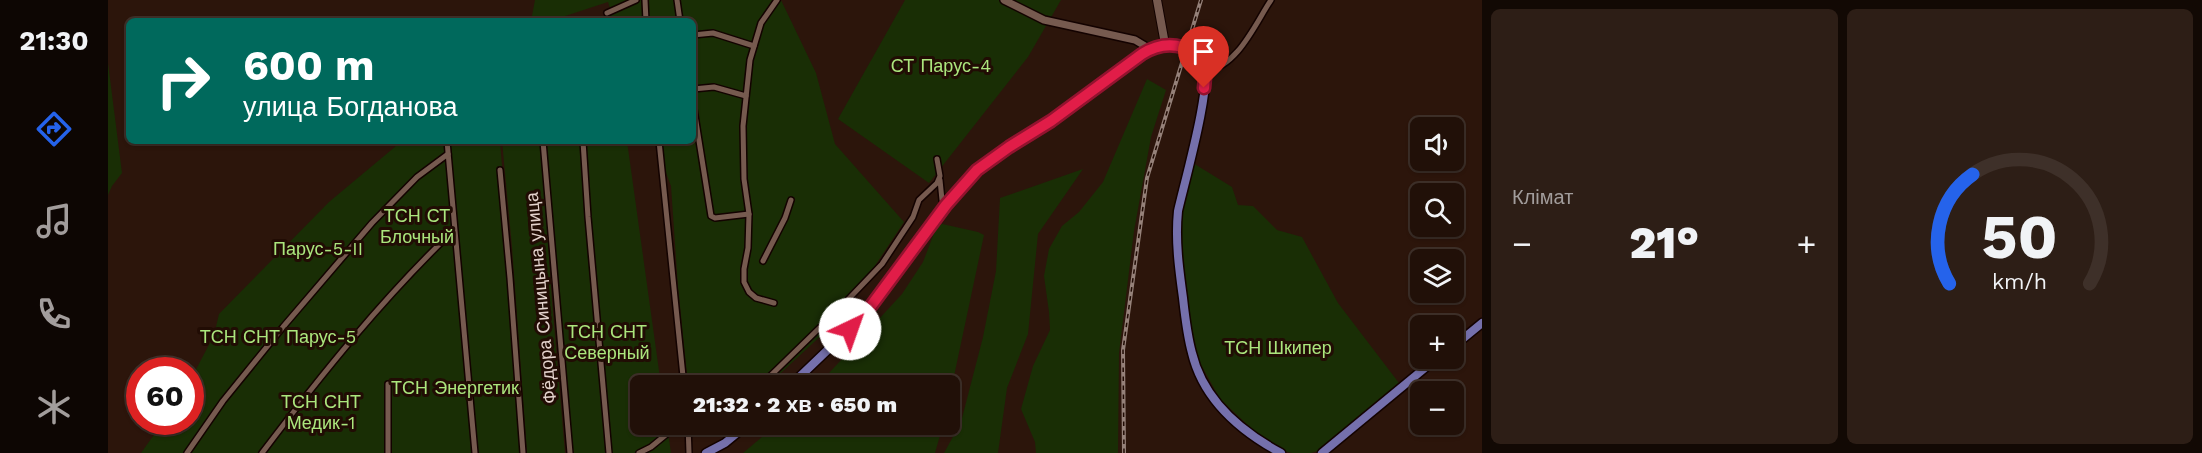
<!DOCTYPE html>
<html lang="uk">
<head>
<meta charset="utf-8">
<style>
  body { margin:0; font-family:"Work Sans",sans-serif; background:#2d1e16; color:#f1f3f6; height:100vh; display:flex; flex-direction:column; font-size:22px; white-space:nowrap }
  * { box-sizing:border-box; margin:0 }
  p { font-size:20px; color:#a29d9c }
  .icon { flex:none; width:33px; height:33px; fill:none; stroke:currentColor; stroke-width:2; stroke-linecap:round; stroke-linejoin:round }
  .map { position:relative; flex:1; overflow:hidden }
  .drawer { display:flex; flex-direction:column; gap:9px; padding:9px; background:#120904; width:720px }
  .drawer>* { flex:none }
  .top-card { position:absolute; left:18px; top:18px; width:570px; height:126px; border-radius:9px; box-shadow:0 2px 4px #0004,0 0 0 2px #3e3029; background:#00695c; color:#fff; overflow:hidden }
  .tools { position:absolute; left:1302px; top:117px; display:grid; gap:12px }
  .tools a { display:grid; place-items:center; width:54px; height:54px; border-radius:9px; background:#211008; box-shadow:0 2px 4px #0004,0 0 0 2px #3e3029; font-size:30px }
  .speed { position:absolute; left:18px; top:357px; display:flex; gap:12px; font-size:30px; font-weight:700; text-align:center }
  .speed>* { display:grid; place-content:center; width:78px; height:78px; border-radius:50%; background:#211008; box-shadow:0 2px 4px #0004,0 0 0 2px #3e3029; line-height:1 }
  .speed .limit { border:9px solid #d22; background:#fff; color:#111 }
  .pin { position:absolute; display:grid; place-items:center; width:51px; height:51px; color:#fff; margin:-62px -26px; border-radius:50% 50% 50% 0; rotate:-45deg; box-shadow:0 0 6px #0007 }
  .pin .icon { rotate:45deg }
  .me { position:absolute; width:66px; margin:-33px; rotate:42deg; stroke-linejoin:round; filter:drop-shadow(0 0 4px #0008) }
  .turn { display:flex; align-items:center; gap:21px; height:126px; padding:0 18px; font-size:27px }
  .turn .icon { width:78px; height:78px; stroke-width:2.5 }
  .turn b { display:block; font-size:42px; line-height:51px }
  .big { font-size:45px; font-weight:800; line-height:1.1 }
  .drawer .card { flex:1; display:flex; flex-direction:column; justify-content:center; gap:9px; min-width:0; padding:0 21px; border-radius:9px; background:#2d1e16 }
  .drawer .dial { align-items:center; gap:0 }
  .dial svg { height:156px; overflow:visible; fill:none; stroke:#3e3029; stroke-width:7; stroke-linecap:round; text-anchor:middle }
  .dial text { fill:#f1f3f6; stroke:none }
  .heat { display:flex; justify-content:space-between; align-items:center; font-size:33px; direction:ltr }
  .drawer .tiles { flex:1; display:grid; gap:9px; grid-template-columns:repeat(2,1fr) }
  .trip { position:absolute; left:522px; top:375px; width:330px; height:60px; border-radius:9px; background:#211008; box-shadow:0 2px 4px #0004,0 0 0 2px #3e3029; font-weight:800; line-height:60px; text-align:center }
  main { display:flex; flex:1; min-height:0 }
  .dock { display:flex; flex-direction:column; width:108px; justify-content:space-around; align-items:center; background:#0d0603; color:#a29d9c }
  .dock .icon { width:42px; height:42px }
  .dock .active { color:#2563eb }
  .dock b { font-size:27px; color:#f1f3f6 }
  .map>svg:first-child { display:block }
  .green { fill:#192e05 }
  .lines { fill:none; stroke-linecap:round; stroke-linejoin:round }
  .minor-casing { stroke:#130200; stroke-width:8 }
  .tertiary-casing { stroke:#130200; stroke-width:10 }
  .secondary-casing { stroke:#130200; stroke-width:10 }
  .primary-casing { stroke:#130200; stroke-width:11 }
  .minor { stroke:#765a4f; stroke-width:5 }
  .tertiary { stroke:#765a4f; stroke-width:7 }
  .secondary { stroke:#765a4f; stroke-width:8 }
  .primary { stroke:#7570ac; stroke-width:8 }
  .rail-casing { stroke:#958179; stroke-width:4 }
  .rail { stroke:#210c04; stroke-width:1.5; stroke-dasharray:4.5; stroke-linecap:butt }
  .route-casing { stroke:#92132f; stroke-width:15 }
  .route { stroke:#e11d48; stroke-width:10 }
  .labels { text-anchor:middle; stroke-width:6; stroke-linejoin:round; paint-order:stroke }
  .park-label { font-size:18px; fill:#abe67d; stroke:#210c04 }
  .street-label { font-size:18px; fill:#e4d3cd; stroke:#210c04 }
</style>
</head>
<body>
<main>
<nav class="dock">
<b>21:30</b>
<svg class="icon active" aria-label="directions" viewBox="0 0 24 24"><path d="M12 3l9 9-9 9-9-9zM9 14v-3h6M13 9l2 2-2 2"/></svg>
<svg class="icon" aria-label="music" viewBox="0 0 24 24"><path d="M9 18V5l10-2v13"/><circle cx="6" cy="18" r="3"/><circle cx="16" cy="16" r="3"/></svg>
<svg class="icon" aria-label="phone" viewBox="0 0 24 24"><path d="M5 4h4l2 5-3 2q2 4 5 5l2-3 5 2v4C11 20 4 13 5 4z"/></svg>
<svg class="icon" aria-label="climate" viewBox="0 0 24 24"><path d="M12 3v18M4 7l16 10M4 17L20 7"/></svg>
</nav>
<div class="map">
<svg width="1374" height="453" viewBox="0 0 1374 453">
  <rect width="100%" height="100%" fill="#2c150b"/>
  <g class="green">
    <polygon points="427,0 673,0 708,73 727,144 796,222 733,317 660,385 580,385 570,287 563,186 546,141 585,141 585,21 476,21 504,14 500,2 442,21 423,21"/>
    <polygon points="797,0 953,0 920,57 821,183 730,119"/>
    <polygon points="0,63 14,173 4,186 0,195"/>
    <polygon points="1039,79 1058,90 1043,137 1026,231 1011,353 1010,453 928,453 927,442 913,409 925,366 942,330 941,312 936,276 941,249 954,226 971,212 995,182"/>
    <polygon points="294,141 392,141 417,453 33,453 55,422 82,422 83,379 106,335 111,314 221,202"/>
    <polygon points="394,141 433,141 444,301 457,453 419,453 404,247"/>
    <polygon points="437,141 519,141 553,385 532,386 532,424 559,425 563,453 460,453"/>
    <polygon points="1085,163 1124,187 1130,205 1145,206 1169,230 1194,237 1230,303 1291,383 1213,450 1203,453 1184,453 1176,451 1146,431 1112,399 1087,354 1074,268 1072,213"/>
    <polygon points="975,169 930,234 920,334 899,388 890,453 836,453 853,422 875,337 888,271 892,198"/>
    <polygon points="830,223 870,232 876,235 842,395 842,386 710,385 794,294 815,262"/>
    <polygon points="668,425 668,424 835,425 827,453 635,453"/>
  </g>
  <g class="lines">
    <defs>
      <g id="minor">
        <polyline points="537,0 538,21"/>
        <polyline points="569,0 572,21"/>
        <polyline points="499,13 528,0"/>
        <polyline points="585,35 605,33 646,46"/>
        <path d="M 1098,71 C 1130,66 1147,24 1163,0"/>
        <polyline points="585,89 606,87 638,96"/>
        <polyline points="585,103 603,216 607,218 641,214"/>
        <polyline points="339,141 367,453"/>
        <polyline points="435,141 462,453"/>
        <polyline points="475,141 480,217 501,453"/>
        <polyline points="551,141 576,386"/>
        <polyline points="392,170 402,278 415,453"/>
        <polyline points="832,180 834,200"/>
        <polyline points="655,261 677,218 683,200"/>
        <polyline points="666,303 648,298 641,292 636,282 636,269 640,248 641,214 636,179 635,126 642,60 653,23 669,0"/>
        <polyline points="280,384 280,453"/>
        <polyline points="652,386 733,307 774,264 805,217 811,200 829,183 832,176 829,159"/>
        <polyline points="580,424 581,453"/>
        <polyline points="79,453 115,401 175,327 264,223 309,177 340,154"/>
        <path d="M 154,453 C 213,375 275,298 346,230"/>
        <polyline points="531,453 543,447 571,424"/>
      </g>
      <polyline id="tertiary" points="896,0 936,20 1027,40 1042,49"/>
      <polyline id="secondary" points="1049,0 1057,44"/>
      <g id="primary">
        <polyline points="1346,346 1374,323"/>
        <path d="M 682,386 L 753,318 L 833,211 L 869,170 L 901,147 L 943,121 L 1034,54 C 1047,46 1059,42 1074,46 C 1083,49 1092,52 1096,61 C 1105,83 1076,184 1070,211 C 1067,240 1071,269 1075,298 C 1077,316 1079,335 1084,353 C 1095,399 1132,431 1173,453"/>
        <polyline points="598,453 617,443 640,424"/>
        <polyline points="1214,453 1329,358"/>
      </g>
    </defs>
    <use href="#minor" class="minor-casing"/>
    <use href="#tertiary" class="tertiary-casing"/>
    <use href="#secondary" class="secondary-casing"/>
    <use href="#primary" class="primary-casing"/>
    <use href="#minor" class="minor"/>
    <use href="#tertiary" class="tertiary"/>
    <use href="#secondary" class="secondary"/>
    <use href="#primary" class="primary"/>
    <defs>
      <polyline id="rail" points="1016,453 1015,350 1039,178 1093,0"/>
    </defs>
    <use href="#rail" class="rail-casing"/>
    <use href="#rail" class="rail"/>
  </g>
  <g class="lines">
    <defs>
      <path id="route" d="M 742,329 L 763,306 L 838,205 L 869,170 L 901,147 L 943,121 L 1034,54 C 1053,42 1070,43 1090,53 L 1098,67 L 1096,88"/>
    </defs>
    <use href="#route" class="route-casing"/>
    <use href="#route" class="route"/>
  </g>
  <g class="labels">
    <g class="park-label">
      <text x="833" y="72">СТ Парус-4</text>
      <text x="309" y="222">ТСН СТ<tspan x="309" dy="21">Блочный</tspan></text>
      <text x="210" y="255">Парус-5-II</text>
      <text x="499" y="338">ТСН СНТ<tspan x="499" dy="21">Северный</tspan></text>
      <text x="170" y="343">ТСН СНТ Парус-5</text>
      <text x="1170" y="354">ТСН Шкипер</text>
      <text x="347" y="394">ТСН Энергетик</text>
      <text x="213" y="408">ТСН СНТ<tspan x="213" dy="21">Медик-1</tspan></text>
    </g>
    <g class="street-label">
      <text transform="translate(433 298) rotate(-95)" y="6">Фёдора Синицына улица</text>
    </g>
  </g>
</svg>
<div class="tools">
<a><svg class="icon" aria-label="sound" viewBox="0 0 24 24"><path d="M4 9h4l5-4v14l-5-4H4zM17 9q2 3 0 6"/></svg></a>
<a><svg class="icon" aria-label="search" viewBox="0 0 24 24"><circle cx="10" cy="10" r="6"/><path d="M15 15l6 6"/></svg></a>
<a><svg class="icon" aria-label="layers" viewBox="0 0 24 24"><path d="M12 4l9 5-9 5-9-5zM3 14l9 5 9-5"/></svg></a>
<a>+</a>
<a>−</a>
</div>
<div class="speed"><div class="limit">60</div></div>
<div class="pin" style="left:1096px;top:88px;background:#d93025"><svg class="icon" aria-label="arrive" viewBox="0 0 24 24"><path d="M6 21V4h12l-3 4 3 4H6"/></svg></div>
<svg class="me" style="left:742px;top:329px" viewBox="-20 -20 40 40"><circle r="19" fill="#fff"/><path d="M0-13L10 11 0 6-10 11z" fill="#e11d48"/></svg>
<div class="trip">21:32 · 2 хв · 650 m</div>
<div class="top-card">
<div class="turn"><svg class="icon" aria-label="right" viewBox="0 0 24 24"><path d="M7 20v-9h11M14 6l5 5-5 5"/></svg><div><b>600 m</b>улица Богданова</div></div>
</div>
</div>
<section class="drawer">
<div class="tiles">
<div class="card"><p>Клімат</p>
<div class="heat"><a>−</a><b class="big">21°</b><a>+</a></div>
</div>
<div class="card dial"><svg viewBox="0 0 100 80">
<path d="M14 69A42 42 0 1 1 86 69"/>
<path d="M14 69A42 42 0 0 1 26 13" stroke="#2563eb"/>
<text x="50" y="56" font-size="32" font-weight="700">50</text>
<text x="50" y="72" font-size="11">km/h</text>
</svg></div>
</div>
</section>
</main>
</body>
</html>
